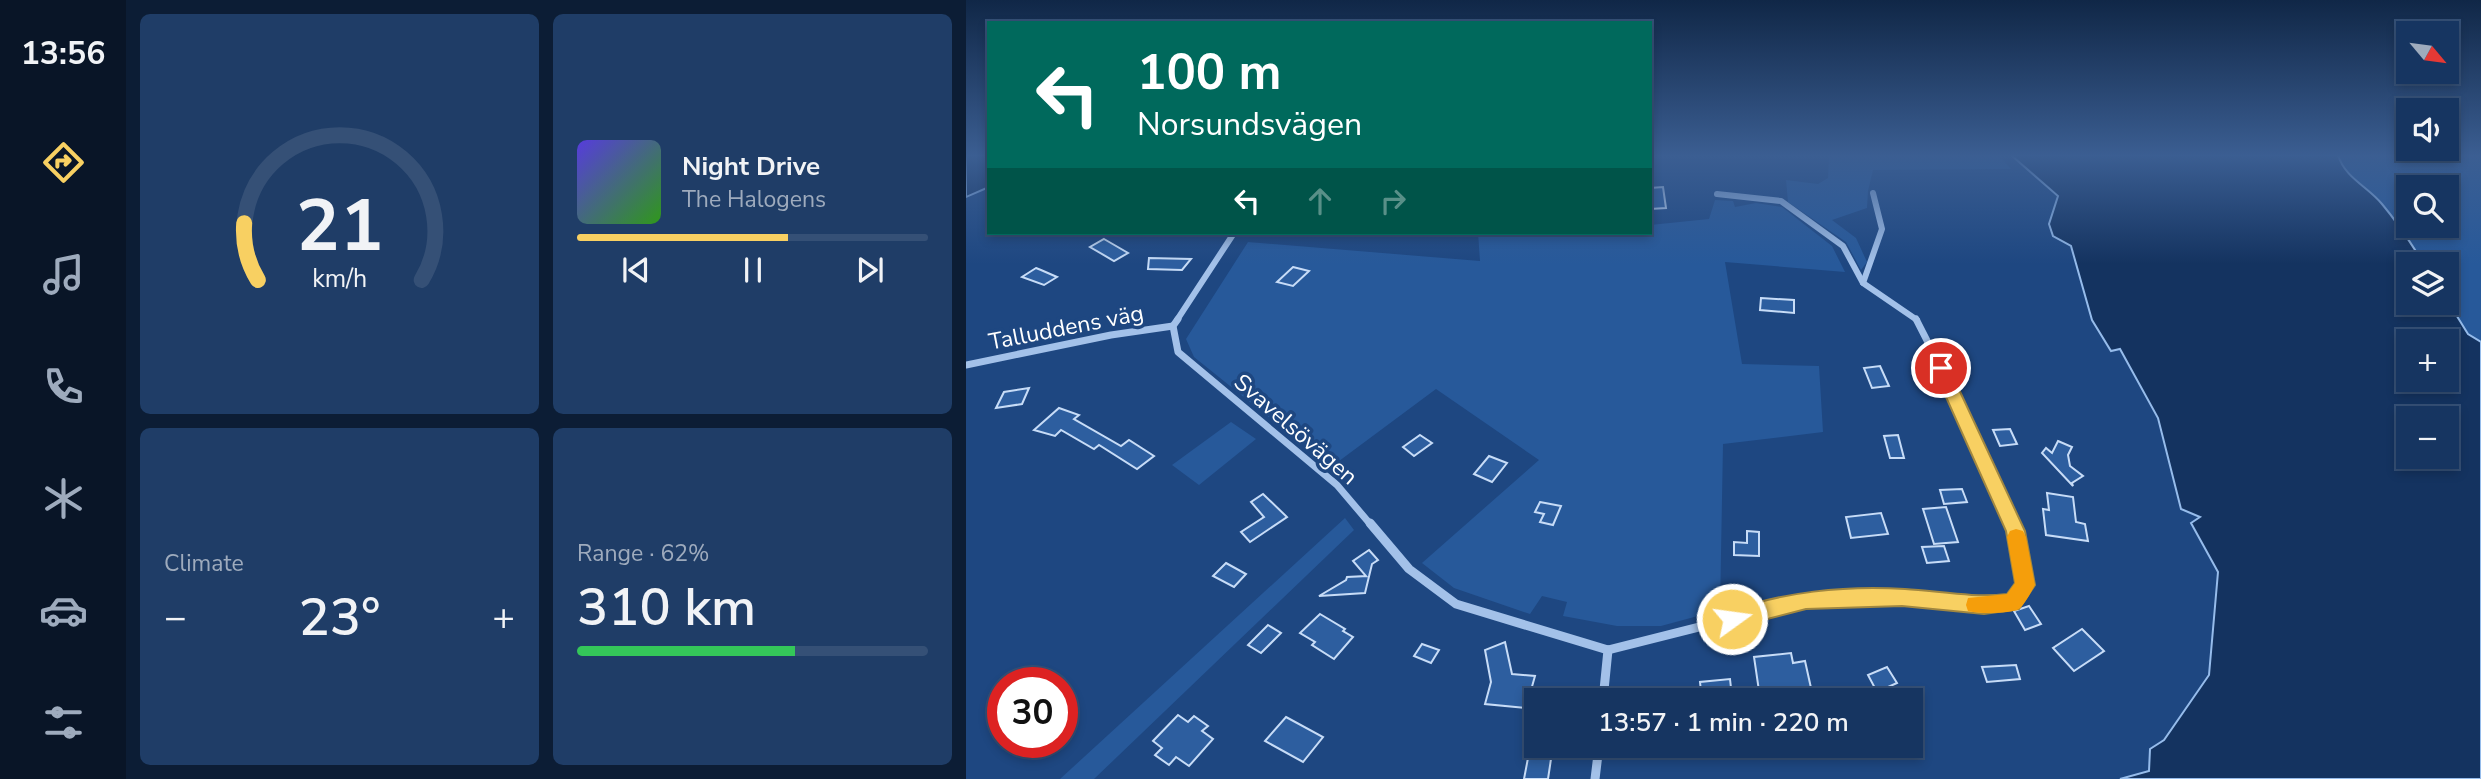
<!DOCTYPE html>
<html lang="en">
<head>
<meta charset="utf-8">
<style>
  body { margin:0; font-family:"Nunito Sans",sans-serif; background:#1f3d67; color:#f1f3f6; height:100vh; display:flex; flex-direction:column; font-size:26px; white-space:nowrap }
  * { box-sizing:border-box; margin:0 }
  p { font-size:23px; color:#9eabbd }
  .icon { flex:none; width:38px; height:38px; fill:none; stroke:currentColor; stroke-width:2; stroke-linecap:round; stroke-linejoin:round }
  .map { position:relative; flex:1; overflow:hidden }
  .details { display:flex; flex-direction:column; gap:14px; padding:14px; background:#0c1d35; width:840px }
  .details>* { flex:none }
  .banner { position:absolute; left:21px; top:21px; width:665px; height:214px; border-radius:0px; box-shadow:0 4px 10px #0003,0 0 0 2px #355076; background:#00695c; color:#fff; overflow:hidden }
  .needle { width:46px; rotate:119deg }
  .fabs { position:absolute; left:1430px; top:21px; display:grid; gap:14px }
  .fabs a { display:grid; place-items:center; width:63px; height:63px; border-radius:0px; background:#163561; box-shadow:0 4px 10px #0003,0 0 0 2px #355076; font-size:35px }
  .speed { position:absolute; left:21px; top:667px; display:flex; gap:14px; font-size:35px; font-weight:700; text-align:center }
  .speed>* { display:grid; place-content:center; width:91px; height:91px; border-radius:50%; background:#163561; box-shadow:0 4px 10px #0003,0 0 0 2px #355076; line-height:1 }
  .speed .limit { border:10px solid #d22; background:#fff; color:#111 }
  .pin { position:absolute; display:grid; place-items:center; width:60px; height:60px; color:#fff; margin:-30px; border:4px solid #fff; border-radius:50%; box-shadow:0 2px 7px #0007 }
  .me { position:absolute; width:77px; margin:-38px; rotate:76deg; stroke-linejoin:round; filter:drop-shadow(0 0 5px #0008) }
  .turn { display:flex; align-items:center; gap:24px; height:147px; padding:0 35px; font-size:32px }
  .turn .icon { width:91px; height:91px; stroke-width:2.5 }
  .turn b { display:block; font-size:49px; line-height:60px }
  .lanes { display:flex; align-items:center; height:66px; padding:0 35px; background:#0003; justify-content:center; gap:35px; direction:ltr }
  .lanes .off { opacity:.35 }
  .big { font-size:52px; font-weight:600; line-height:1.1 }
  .details .tile { flex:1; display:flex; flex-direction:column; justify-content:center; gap:10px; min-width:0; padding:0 24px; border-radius:10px; background:#1f3d67 }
  .details .dial { align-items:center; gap:0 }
  .dial svg { height:182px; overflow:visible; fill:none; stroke:#355076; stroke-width:7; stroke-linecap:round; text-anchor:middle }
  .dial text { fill:#f1f3f6; stroke:none }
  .song { display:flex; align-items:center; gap:21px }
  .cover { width:84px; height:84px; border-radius:10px; background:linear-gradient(135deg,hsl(250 70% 55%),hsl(110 70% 35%)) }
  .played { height:7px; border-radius:4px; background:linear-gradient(90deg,#f8d062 60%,#355076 60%) }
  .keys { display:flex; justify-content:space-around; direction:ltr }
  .heat { display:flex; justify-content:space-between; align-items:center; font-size:38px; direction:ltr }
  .charge { height:10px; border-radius:5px; background:linear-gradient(90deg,#34c759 62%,#355076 0) }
  .details .tiles { flex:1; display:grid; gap:14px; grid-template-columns:repeat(2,1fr) }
  .trip { position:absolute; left:558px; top:688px; width:399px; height:70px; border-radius:0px; background:#163561; box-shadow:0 4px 10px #0003,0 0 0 2px #355076; font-weight:600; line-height:70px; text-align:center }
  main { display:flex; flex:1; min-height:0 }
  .menu { display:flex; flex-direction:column; width:126px; justify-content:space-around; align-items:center; background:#091527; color:#9eabbd }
  .menu .icon { width:49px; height:49px }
  .menu .selected { color:#f8d062 }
  .menu b { font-size:32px; color:#f1f3f6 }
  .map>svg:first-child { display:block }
  .green { fill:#27599a; fill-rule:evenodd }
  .water { fill:#143360; stroke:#96bceb; stroke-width:2; fill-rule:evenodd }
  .building { fill:#2d5e9f; stroke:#c7dcf7; stroke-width:2 }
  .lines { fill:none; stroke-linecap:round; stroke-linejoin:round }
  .minor-far2 { stroke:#a3c1e9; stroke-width:6 }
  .minor-far1 { stroke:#a3c1e9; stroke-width:7 }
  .minor { stroke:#a3c1e9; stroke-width:9 }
  .route { fill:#f8d062; stroke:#a18740; stroke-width:2 }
  .slow { fill:#f59e0b }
  .labels { text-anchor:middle; stroke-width:7; stroke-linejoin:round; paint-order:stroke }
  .street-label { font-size:23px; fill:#fff; stroke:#1e4781 }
</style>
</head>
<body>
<main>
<nav class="menu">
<b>13:56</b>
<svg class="icon selected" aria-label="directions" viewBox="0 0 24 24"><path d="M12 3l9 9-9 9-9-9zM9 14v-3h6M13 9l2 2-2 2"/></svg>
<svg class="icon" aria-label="music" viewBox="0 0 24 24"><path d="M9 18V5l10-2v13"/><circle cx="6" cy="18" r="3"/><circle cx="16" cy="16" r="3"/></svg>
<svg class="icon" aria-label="phone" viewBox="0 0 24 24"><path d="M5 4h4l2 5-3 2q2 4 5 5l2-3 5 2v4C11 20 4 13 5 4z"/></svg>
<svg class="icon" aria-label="climate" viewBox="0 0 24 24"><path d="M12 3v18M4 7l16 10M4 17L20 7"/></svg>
<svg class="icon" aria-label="car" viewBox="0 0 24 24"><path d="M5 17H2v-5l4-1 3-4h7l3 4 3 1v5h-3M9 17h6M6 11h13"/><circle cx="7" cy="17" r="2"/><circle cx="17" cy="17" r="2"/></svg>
<svg class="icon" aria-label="filters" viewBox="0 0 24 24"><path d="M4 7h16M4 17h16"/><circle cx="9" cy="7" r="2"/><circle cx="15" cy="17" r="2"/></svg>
</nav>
<section class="details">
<div class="tiles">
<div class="tile dial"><svg viewBox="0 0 100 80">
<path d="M14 69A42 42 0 1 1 86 69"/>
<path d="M14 69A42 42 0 0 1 8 44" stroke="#f8d062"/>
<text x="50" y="56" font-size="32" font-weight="700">21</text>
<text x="50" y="72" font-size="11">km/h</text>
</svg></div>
<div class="tile">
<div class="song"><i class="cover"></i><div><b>Night Drive</b><p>The Halogens</p></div></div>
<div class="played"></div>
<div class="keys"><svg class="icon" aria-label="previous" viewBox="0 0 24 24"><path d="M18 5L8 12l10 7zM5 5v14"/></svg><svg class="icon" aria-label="pause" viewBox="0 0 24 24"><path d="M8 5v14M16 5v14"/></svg><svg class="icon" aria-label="next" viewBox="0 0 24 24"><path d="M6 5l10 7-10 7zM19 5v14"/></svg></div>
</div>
<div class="tile"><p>Climate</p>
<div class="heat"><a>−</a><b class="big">23°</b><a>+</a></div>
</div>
<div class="tile"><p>Range · 62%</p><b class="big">310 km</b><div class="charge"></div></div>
</div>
</section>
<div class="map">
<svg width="1515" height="779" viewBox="0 0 1515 779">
  <rect width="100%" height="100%" fill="#1e4781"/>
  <g class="green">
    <polygon points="863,155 1033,155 1045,169 907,170 902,191 901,208 866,220 890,238 901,262 895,270 880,242 822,202 820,180 852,184 862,178"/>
    <path d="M 1372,155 L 1515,155 L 1515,342 L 1502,334 L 1481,300 L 1480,264 L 1458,264 C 1445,243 1432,223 1416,204 C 1401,186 1379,178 1372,155 ZM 1442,187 L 1480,187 L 1480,226 L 1442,226 Z"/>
    <polygon points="749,200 767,201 769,207 790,203 816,207 866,246 879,272 759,262 776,364 853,366 857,432 757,444 754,610 695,626 651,626 597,616 601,602 576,596 564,614 488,588 456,563 573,460 470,389 365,467 228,357 220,339 282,242 514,261 512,233 684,233 684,225 743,219"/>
    <polygon points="265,422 290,439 233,485 206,465"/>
    <polygon points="379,518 388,530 128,779 94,779"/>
  </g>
  <g class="water">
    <polygon points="0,155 23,155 23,187 0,197"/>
    <path d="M 1045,155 L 1372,155 C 1379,178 1401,186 1416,204 C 1432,223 1445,243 1458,264 L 1442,264 L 1442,303 L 1480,303 L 1481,300 L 1502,334 L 1515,342 L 1515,779 L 1154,779 L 1183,771 L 1184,749 L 1198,740 L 1243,675 L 1252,572 L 1225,523 L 1234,517 L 1215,509 L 1192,418 L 1154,349 L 1145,351 L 1126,320 L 1105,246 L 1087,236 L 1083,224 L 1092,196 ZM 1442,341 L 1480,341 L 1480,380 L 1442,380 ZM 1442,418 L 1480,418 L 1480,457 L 1442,457 Z"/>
  </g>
  <g class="building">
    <polygon points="697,187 700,208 684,209 684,188"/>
    <polygon points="138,239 162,253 148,261 124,247"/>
    <polygon points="183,258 225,259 216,270 182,269"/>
    <polygon points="327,267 343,271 327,286 311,282"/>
    <polygon points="70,268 75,270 91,277 78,285 56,277"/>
    <polygon points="795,298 828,300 828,313 794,310"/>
    <polygon points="914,366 923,386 906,388 898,368"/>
    <polygon points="63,388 56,404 30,408 38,392"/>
    <polygon points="93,408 113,415 108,419 155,446 163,440 188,456 171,469 133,445 128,449 95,430 89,436 68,430"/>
    <polygon points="1044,429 1051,444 1034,446 1027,430"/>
    <polygon points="454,435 466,443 448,456 437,447"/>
    <polygon points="932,435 938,458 924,458 918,436"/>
    <polygon points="1092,441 1106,447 1102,455 1104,466 1117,476 1106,483 1107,486 1076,453 1080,448 1086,453"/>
    <polygon points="523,456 541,463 526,482 508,474"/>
    <polygon points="996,489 1001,502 978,504 974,490"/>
    <polygon points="1081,493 1107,497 1110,522 1119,524 1122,541 1080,535 1077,509 1083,510"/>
    <polygon points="297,494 321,517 284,542 275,532 298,517 285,502"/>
    <polygon points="574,502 595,506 587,525 574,522 578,514 569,512"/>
    <polygon points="980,507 992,542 968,544 957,509"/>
    <polygon points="915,513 922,534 885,538 880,517"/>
    <polygon points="781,531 793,532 793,556 768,555 768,542 781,543"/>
    <polygon points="978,546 983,561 961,563 956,547"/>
    <polygon points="403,550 412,560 406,564 399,593 353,596 380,580 381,577 400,576 387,561"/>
    <polygon points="260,563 280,574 268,587 247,576"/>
    <polygon points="1063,606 1075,624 1059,630 1048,611"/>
    <polygon points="354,614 379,629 377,631 387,637 368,659 346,645 349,642 334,633"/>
    <polygon points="302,625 315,633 295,653 282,645"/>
    <polygon points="1116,629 1138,651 1108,671 1087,648"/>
    <polygon points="539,642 546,674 569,676 560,708 519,704 525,682 519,650"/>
    <polygon points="456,644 473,650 465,663 448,656"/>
    <polygon points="825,653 827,663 839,661 847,697 827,700 824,687 793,691 788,657"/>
    <polygon points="1050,665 1054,679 1021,682 1016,667"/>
    <polygon points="921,667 931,683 911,692 902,675"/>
    <polygon points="764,679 766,697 736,700 734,682"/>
    <polygon points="212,715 222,722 228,716 242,726 236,731 247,739 223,766 210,757 203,765 189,755 196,748 187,741"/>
    <polygon points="320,717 357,737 337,762 299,741"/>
    <polygon points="562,758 585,759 582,779 558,779"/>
  </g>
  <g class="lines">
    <g class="minor-far2">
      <polyline points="751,194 815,201 877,246 897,283 951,320"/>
      <polyline points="897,283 916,229 907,193"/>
      <polyline points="211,320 268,233"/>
    </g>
    <g class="minor-far1">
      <polyline points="212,319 207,326 212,352 371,485 405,525"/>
      <polyline points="950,319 1000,417 1047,525"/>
      <polyline points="0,365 145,335 207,326"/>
    </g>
    <g class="minor">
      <polyline points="404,523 443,569 490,604 642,650"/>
      <polyline points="642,650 840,600 936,597 1018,605 1046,603 1059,585 1046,523"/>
      <polyline points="637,700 642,650"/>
      <polyline points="629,779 633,746"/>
    </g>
  </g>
  <linearGradient id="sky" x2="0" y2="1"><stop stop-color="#102747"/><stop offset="0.59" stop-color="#3b5e92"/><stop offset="1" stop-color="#3b5e92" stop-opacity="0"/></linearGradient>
  <rect width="1515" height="264" fill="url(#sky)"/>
  <path class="route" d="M 975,362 L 983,368 L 1059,531 L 1069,585 L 1053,609 L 1018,614 L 936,606 L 840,609 L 766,628 L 759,626 L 756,619 L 759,613 C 814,592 880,585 939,589 C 973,591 1006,598 1041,594 L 1049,583 L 1040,531 L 967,368 Z"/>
  <path class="slow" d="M 1050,529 L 1057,531 L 1060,537 L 1069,585 C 1065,592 1059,604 1053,609 C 1045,614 1011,614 1002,611 L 1000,605 L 1002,598 L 1041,594 L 1049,583 L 1041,537 L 1044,531 Z"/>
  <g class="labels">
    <g class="street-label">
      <text transform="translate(100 327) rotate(-11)" y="8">Talluddens väg</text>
      <text transform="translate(330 429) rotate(41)" y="8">Svavelsövägen</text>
    </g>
  </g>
</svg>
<div class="fabs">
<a><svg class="needle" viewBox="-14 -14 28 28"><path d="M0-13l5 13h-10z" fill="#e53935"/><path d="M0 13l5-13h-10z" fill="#9eabbd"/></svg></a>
<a><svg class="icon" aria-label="sound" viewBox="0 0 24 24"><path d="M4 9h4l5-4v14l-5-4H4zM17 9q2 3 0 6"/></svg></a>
<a><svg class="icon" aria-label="search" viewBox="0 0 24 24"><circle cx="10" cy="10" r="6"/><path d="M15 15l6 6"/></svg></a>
<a><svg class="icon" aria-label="layers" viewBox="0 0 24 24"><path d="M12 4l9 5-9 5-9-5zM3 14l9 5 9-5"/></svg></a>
<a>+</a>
<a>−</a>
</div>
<div class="speed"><div class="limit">30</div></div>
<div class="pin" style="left:975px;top:368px;background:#d93025"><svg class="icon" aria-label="arrive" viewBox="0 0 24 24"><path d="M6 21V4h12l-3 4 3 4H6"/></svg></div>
<svg class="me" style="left:766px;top:619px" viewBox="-20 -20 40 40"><circle r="17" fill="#f8d062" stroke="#fff" stroke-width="3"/><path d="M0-11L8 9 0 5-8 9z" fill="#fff"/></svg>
<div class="trip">13:57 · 1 min · 220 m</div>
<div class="banner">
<div class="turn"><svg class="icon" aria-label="left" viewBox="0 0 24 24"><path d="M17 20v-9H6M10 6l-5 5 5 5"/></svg><div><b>100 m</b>Norsundsvägen</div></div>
<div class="lanes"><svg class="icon" aria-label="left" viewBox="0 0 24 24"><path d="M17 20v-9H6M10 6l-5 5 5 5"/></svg><svg class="icon off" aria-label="ahead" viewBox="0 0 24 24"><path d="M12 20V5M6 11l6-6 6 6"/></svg><svg class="icon off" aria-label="right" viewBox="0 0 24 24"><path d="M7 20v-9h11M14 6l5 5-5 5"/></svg></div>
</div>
</div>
</main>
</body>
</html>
